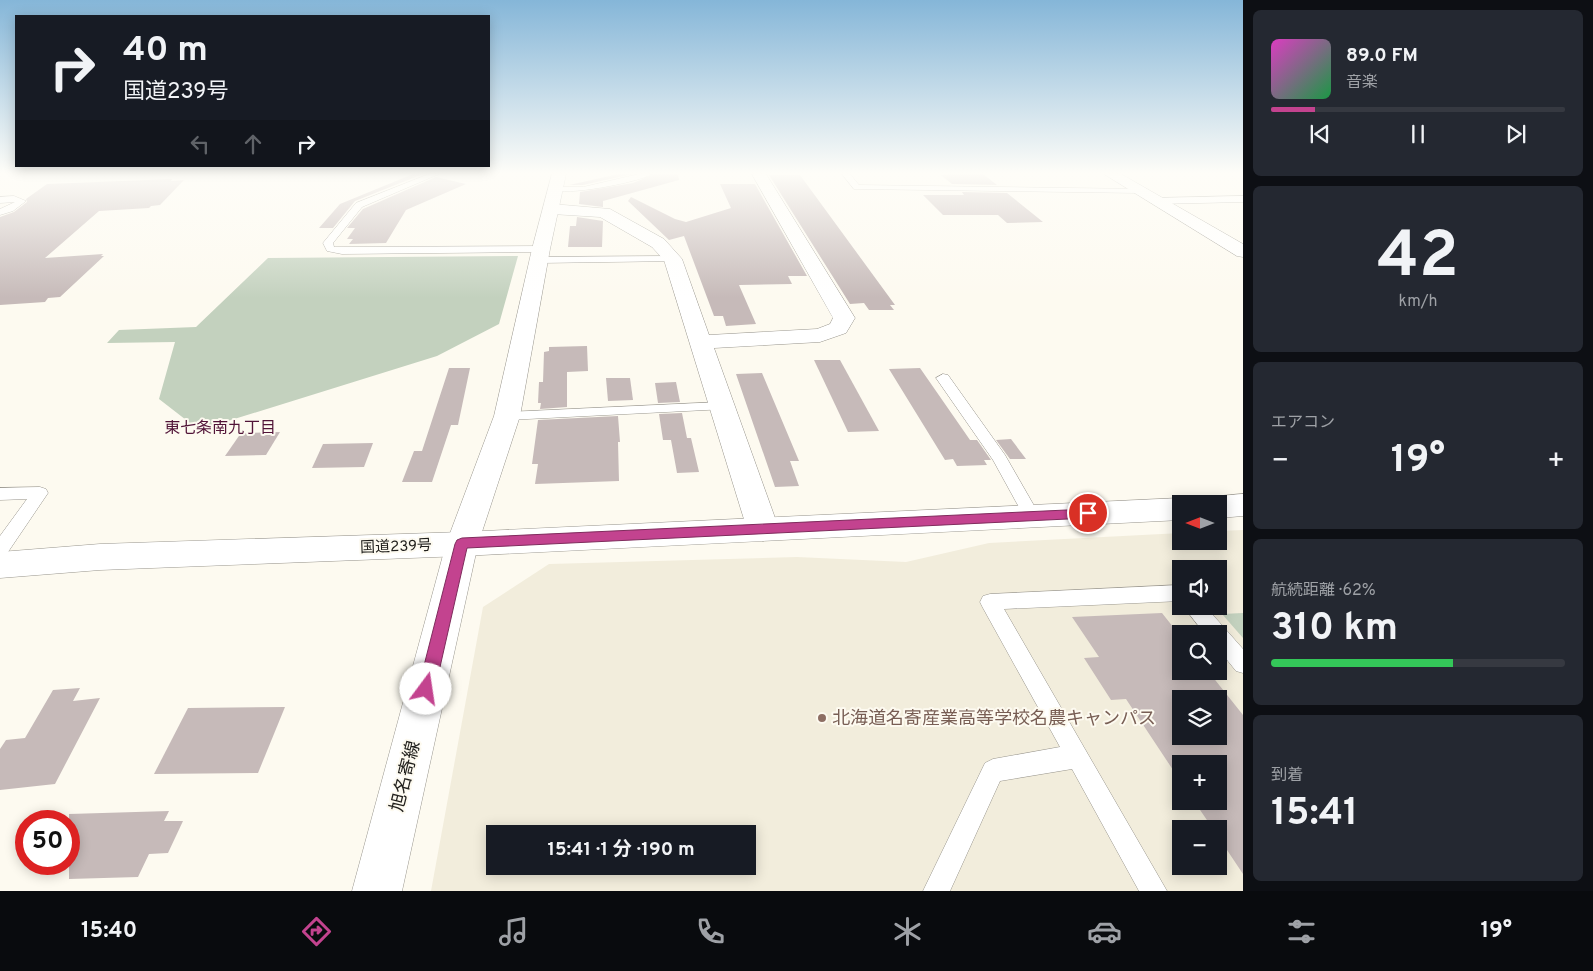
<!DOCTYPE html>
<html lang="ja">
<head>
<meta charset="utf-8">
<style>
  body { margin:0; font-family:Overpass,"Noto Sans JP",sans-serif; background:#242831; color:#f1f3f6; height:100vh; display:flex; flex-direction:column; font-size:19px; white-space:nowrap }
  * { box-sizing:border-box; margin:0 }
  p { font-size:16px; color:#9ea1a6 }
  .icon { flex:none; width:28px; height:28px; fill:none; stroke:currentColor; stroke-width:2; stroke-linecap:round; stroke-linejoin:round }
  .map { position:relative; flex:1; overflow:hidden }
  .drawer { display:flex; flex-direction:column; gap:10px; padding:10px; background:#0d0f14; width:350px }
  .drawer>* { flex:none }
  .guide { position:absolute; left:15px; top:15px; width:475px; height:152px; border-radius:0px; box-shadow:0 2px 12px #0003; background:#171b24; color:#f1f3f6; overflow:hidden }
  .needle { width:32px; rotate:270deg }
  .controls { position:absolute; left:1172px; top:495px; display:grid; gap:10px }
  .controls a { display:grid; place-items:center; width:55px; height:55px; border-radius:0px; background:#171b24; box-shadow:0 2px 12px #0003; font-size:25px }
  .speed { position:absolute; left:15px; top:810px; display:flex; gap:10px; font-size:25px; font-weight:700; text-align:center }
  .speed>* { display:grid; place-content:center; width:65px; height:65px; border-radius:50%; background:#171b24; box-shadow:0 2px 12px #0003; line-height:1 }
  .speed .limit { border:8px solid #d22; background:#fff; color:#111 }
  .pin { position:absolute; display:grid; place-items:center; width:42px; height:42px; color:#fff; margin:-21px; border:2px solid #fff; border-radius:50%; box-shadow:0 1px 5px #0007 }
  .me { position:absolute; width:55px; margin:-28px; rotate:14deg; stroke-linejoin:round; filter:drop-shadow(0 0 4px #0008) }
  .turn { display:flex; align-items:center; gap:18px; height:105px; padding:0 25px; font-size:22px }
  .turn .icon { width:65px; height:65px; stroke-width:2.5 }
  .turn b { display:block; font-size:35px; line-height:42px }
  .lanes { display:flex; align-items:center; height:48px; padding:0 25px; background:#0003; justify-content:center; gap:25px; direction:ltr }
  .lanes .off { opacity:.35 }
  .big { font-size:38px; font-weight:700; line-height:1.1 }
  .drawer .widget { flex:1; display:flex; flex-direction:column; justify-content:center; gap:8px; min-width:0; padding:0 18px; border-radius:8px; background:#242831 }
  .drawer .dial { align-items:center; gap:0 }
  .dial b { font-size:65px; line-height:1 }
  .song { display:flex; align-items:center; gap:15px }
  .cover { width:60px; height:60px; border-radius:8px; background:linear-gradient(135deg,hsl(310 70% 55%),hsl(140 70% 35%)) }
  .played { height:5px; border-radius:2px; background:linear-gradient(90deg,#c3438f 15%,#363941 15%) }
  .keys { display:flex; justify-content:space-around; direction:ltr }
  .heat { display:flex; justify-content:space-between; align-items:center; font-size:28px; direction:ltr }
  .charge { height:8px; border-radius:4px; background:linear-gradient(90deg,#34c759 62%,#363941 0) }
  .trip { position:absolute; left:486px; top:825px; width:270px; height:50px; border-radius:0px; background:#171b24; box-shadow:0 2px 12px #0003; font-weight:700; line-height:50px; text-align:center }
  .tab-bar { display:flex; height:80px; justify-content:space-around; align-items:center; background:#090b0e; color:#9ea1a6 }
  .tab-bar .icon { width:35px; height:35px }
  .tab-bar .on { color:#c3438f }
  .tab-bar b { font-size:22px; color:#f1f3f6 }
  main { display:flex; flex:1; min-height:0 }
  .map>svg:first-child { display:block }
  .built { fill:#f2eddc; fill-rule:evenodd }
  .green { fill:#c3d1be }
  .building { fill:#c6bab9; fill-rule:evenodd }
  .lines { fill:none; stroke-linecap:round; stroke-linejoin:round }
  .service-casing { stroke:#98958d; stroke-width:1 }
  .minor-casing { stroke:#98958d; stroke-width:1 }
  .tertiary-casing { stroke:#98958d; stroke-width:1 }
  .secondary-casing { stroke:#98958d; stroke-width:1 }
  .trunk-casing { stroke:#98958d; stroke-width:1 }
  .service { fill:#fff; fill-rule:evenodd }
  .minor { fill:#fff; fill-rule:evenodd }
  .tertiary { fill:#fff; fill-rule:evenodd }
  .secondary { fill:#fff; fill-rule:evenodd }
  .trunk { fill:#fff; fill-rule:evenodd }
  .route { fill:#c3438f; stroke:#7f2c5d }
  .education-dot { fill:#8d6e63; stroke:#fdfaf0; stroke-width:2 }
  .labels { text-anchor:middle; stroke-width:4; stroke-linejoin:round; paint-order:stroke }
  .street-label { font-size:15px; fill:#201f1c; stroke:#fdfaf0 }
  .neighbourhood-label { font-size:16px; fill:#511438; stroke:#fdfaf0 }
  .near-education-label { font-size:18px; fill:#785e54; stroke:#fdfaf0; text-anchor:start }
  .near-street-label { font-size:18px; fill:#201f1c; stroke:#fdfaf0 }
</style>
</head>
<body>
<main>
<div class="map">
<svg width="1243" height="891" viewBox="0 0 1243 891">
  <rect width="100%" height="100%" fill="#fdfaf0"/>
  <path class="built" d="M 1243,530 L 1243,891 L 431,891 L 483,607 L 549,564 L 797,557 L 906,562 L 989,543 L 1181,533 L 1181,541 L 1219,541 L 1219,531 ZM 1181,569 L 1219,569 L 1219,606 L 1181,606 ZM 1181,634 L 1219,634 L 1219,671 L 1181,671 ZM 1181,699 L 1219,699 L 1219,736 L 1181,736 ZM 1181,764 L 1219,764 L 1219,801 L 1181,801 ZM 1181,829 L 1219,829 L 1219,866 L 1181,866 ZM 495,834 L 748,834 L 748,866 L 495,866 Z"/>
  <g class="green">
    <polygon points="518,256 499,324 437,356 199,430 159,399 175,342 107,343 119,330 196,327 268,258"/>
    <polygon points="1243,613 1243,638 1222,614"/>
  </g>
  <g class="building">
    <polygon points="413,174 423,174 355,201 333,228 319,228 340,204"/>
    <polygon points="619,174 632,174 583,185 569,185"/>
    <polygon points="654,174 678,174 679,180 603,201 603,207 579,204 580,192 633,183"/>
    <polygon points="983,174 997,185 952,184 941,175"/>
    <polygon points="769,175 800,175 895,305 890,305 894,310 869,310 864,303 850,304"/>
    <polygon points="436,177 466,184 406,210 386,243 349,244 353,239 347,239 355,228 347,228 363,209"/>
    <polygon points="172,179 171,181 184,180 160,205 151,206 149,208 99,211 45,258 103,254 101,256 104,256 60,297 48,298 45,302 0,305 0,217 14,212 27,202 26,199 47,184"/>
    <polygon points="720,184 755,184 807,276 788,276 792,284 739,285 756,324 726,326 723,316 714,316 684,236 669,240 628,201 631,197 675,219 686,222 731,208"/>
    <polygon points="962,192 1007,193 1043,222 1007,223 998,215 943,215 923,195 964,195"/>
    <polygon points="577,217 603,221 602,247 568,247 570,226 576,226"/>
    <polygon points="587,346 588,371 567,372 567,407 540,409 541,403 538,403 539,382 543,382 544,352 549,351 549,347"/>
    <polygon points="814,360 840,360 879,431 848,432"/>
    <polygon points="449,368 470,368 458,425 451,425 432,482 402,482 414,451 422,451"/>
    <polygon points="920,368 970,440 977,440 991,460 984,460 987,465 957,466 953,459 945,460 889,369"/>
    <polygon points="762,373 799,461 790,461 799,486 775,487 736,374"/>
    <polygon points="606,378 630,378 633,400 608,401"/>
    <polygon points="676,382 680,402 658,403 655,383"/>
    <polygon points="682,413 687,438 691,438 699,472 677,473 671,440 663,440 659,414"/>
    <polygon points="618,416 620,442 618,442 619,481 535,484 538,464 532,464 538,420"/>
    <polygon points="280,432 266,455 225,456 241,433"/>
    <polygon points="1011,439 1026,459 1010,459 996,440"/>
    <polygon points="373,443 364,467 312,468 323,444"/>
    <path d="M 1162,613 L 1181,637 L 1181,671 L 1208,671 L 1243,715 L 1243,874 L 1219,838 L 1219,829 L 1213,829 L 1194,801 L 1219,801 L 1219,764 L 1181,764 L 1181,782 L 1126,699 L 1111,700 L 1084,658 L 1099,657 L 1072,617 ZM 1181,699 L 1219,699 L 1219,736 L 1181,736 Z"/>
    <polygon points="80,688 73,701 100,698 55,784 0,790 0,749 6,740 25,738 53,690"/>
    <polygon points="285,707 258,773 154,774 188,708"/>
    <polygon points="169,811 164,821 183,821 168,853 149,854 138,877 69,879 69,814"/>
  </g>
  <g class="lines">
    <defs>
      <g id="service">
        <polygon points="429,174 439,174 362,207 333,243 334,247 541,246 546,249 541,252 342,254 327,251 323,243 356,203"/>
        <path d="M 639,174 L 652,174 C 640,182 563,197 552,189 L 556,187 L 583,187 Z"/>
        <polygon points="842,174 850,174 859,185 1140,189 1144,191 1140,193 857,189 854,189"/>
        <polygon points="14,196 26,201 13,211 0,215 0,209 15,202 0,203 0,197"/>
        <polygon points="1243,196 1243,202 1156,204 1152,201 1156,198"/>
        <polygon points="673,256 678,259 677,261 539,263 534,260 539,257"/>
        <polygon points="943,374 948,375 1005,455 1040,516 1038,520 1032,522 1026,520 993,460 936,378"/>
        <polygon points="721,402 728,406 726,409 507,420 502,419 500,416 502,413 507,412"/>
        <polygon points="40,487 46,489 48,493 6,555 0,557 0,536 27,499 0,500 0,488"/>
        <polygon points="1181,585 1181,601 1004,609 1167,891 1139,891 1072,769 1000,781 950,891 923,891 985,763 993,759 1060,747 983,608 980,602 983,596 990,594"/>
        <polygon points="1183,606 1205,606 1243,649 1243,673 1236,671 1219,650 1219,634 1205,634"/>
      </g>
      <g id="minor">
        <polygon points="752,174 766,174 855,318 846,333 820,342 714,348 779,529 774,537 763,541 752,537 747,529 664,260 652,247 600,217 552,214 546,212 544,209 546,206 552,204 610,209 664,239 682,259 709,335 817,329 830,324 833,318"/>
        <polygon points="1104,174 1121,174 1243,244 1243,257 1237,256"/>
      </g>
      <polygon id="tertiary" points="552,174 566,174 550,249 520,416 478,544 473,553 462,556 451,553 446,544 494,416 532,249"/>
      <polygon id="secondary" points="462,532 473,535 478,544 402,891 352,891 446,544 451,535"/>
      <g id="trunk">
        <polygon points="1243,494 1243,516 1219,518 1219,504 1206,504 1208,499 1219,496"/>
        <polygon points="1181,498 1192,501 1193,504 1181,504 1181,520 462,556 100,570 0,578 0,552 100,544 462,532"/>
      </g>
    </defs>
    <use href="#service" class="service-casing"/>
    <use href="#minor" class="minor-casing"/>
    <use href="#tertiary" class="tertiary-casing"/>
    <use href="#secondary" class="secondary-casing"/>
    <use href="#trunk" class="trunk-casing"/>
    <use href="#service" class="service"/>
    <use href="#minor" class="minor"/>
    <use href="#tertiary" class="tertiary"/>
    <use href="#secondary" class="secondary"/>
    <use href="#trunk" class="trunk"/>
  </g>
  <linearGradient id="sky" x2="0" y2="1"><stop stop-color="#85b6d8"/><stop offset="0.58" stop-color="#fefdf8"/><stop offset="1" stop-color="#fefdf8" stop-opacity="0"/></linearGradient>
  <rect width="1243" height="298" fill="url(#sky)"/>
  <polygon class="route" points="1088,509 1093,510 1094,513 1093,516 1088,518 467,548 435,689 432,694 426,697 421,694 418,689 455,544 457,540 462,538"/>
  <circle class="education-dot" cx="822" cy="718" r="5"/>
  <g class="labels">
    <g class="street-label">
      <text transform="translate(396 546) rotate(-2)" y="5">国道239号</text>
    </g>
    <g class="neighbourhood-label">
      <text x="220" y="433">東七条南九丁目</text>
    </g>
    <g class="near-education-label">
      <text x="832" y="724">北海道名寄産業高等学校名農キャンパス</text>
    </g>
    <g class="near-street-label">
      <text transform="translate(405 776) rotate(-76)" y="6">旭名寄線</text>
    </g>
  </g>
</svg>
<div class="controls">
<a><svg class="needle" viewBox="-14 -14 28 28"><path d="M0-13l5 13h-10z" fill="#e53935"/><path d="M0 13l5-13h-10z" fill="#9ea1a6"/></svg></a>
<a><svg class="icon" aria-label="sound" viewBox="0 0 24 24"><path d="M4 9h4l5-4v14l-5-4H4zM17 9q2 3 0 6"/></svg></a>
<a><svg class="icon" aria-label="search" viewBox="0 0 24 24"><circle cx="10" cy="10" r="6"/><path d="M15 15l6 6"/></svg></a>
<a><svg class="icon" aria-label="layers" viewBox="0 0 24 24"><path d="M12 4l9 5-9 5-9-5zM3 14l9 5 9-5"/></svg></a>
<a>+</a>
<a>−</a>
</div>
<div class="speed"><div class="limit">50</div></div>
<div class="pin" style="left:1088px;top:513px;background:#d93025"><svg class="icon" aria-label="arrive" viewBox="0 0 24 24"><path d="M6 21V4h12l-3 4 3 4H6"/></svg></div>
<svg class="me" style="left:426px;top:689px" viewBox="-20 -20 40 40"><circle r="19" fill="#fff"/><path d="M0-13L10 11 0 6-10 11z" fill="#c3438f"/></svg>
<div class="trip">15:41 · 1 分 · 190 m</div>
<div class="guide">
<div class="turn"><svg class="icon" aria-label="right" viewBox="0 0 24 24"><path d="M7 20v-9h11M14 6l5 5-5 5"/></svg><div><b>40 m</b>国道239号</div></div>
<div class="lanes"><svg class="icon off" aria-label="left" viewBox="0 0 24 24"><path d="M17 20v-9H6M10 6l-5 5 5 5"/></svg><svg class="icon off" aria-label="ahead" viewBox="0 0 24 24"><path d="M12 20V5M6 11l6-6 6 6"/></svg><svg class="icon" aria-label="right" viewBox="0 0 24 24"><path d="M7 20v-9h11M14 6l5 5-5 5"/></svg></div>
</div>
</div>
<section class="drawer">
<div class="widget">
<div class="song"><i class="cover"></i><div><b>89.0 FM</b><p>音楽</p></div></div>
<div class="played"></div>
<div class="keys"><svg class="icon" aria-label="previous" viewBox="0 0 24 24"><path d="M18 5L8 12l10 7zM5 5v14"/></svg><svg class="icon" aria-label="pause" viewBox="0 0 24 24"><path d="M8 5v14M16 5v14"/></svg><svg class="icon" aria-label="next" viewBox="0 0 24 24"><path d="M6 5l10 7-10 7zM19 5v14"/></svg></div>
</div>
<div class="widget dial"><b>42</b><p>km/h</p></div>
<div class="widget"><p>エアコン</p>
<div class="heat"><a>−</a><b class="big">19°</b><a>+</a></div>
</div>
<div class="widget"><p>航続距離 · 62%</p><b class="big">310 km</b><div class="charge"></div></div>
<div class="widget"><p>到着</p><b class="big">15:41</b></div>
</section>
</main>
<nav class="tab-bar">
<b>15:40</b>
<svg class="icon on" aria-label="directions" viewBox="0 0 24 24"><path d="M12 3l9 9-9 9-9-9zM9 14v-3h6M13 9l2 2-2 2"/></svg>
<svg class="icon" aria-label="music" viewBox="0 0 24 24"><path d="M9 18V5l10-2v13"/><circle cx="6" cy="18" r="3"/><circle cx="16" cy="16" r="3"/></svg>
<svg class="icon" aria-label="phone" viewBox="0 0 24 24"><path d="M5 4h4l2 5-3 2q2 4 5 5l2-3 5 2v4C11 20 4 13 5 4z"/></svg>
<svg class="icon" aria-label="climate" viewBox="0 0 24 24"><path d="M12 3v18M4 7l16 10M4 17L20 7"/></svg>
<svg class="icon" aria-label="car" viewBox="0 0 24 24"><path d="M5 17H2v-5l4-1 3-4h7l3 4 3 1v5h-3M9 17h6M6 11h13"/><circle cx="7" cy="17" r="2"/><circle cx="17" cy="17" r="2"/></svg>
<svg class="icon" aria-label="filters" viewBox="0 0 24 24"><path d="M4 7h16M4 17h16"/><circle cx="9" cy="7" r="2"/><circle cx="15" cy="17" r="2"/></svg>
<b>19°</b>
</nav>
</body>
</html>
